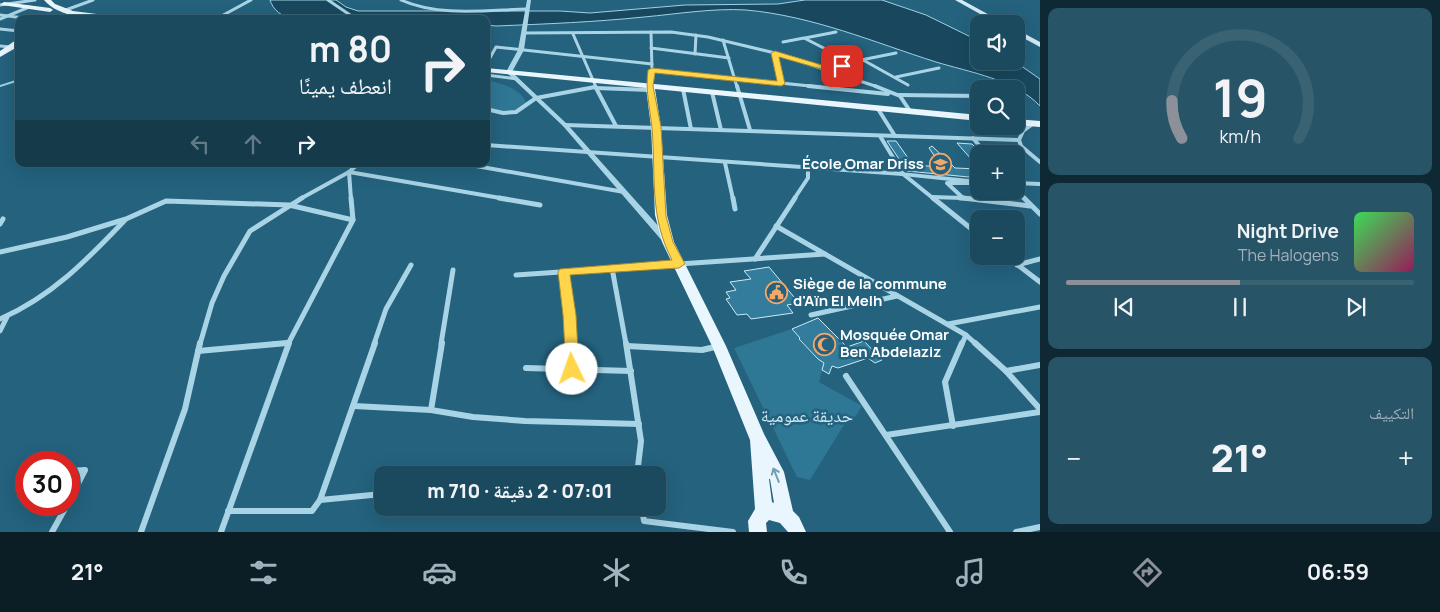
<!DOCTYPE html>
<html lang="ar">
<head>
<meta charset="utf-8">
<style>
  body { margin:0; font-family:Manrope,"Noto Naskh Arabic",sans-serif; background:#285467; color:#f1f3f6; direction:rtl; height:100vh; display:flex; flex-direction:column; font-size:19px; white-space:nowrap }
  * { box-sizing:border-box; margin:0 }
  p { font-size:16px; color:#a0b3bc }
  .icon { flex:none; width:28px; height:28px; fill:none; stroke:currentColor; stroke-width:2; stroke-linecap:round; stroke-linejoin:round }
  .map { position:relative; flex:1; overflow:hidden; direction:ltr }
  .drawer { display:flex; flex-direction:column; gap:8px; padding:8px; background:#0f2934; width:400px }
  .drawer>* { flex:none }
  .top-card { position:absolute; left:15px; top:15px; width:475px; height:152px; border-radius:10px; box-shadow:0 5px 20px #0002,0 0 0 1px #396273; direction:rtl; background:#1b4a5e; color:#f1f3f6; overflow:hidden }
  .buttons { position:absolute; left:970px; top:15px; display:grid; gap:10px }
  .buttons a { display:grid; place-items:center; width:55px; height:55px; border-radius:10px; background:#1b4a5e; box-shadow:0 5px 20px #0002,0 0 0 1px #396273; font-size:25px }
  .speed { position:absolute; left:15px; top:451px; display:flex; gap:10px; font-size:25px; font-weight:700; text-align:center }
  .speed>* { display:grid; place-content:center; width:65px; height:65px; border-radius:50%; background:#1b4a5e; box-shadow:0 5px 20px #0002,0 0 0 1px #396273; line-height:1 }
  .speed .limit { border:8px solid #d22; background:#fff; color:#111 }
  .pin { position:absolute; display:grid; place-items:center; width:42px; height:42px; color:#fff; margin:-21px; border-radius:10px; box-shadow:0 2px 8px #0006 }
  .me { position:absolute; width:55px; margin:-28px; rotate:357deg; stroke-linejoin:round; filter:drop-shadow(0 0 4px #0008) }
  .turn { display:flex; align-items:center; gap:18px; height:105px; padding:0 15px; font-size:22px }
  .turn .icon { width:65px; height:65px; stroke-width:2.5 }
  .turn b { display:block; font-size:35px; line-height:42px }
  .lanes { display:flex; align-items:center; height:48px; padding:0 15px; background:#0003; justify-content:center; gap:25px; direction:ltr }
  .lanes .off { opacity:.35 }
  .big { font-size:38px; font-weight:800; line-height:1.1 }
  .drawer .tile { flex:1; display:flex; flex-direction:column; justify-content:center; gap:8px; min-width:0; padding:0 18px; border-radius:10px; background:#285467 }
  .drawer .dial { align-items:center; gap:0 }
  .dial svg { height:130px; overflow:visible; fill:none; stroke:#396273; stroke-width:7; stroke-linecap:round; text-anchor:middle }
  .dial text { fill:#f1f3f6; stroke:none }
  .song { display:flex; align-items:center; gap:15px }
  .cover { width:60px; height:60px; border-radius:8px; background:linear-gradient(135deg,hsl(130 70% 55%),hsl(330 70% 35%)) }
  .played { height:5px; border-radius:2px; background:linear-gradient(90deg,#8c9099 50%,#396273 50%) }
  .keys { display:flex; justify-content:space-around; direction:ltr }
  .heat { display:flex; justify-content:space-between; align-items:center; font-size:28px; direction:ltr }
  .trip { position:absolute; left:374px; top:466px; width:292px; height:50px; border-radius:10px; background:#1b4a5e; box-shadow:0 5px 20px #0002,0 0 0 1px #396273; font-weight:800; line-height:50px; text-align:center; direction:rtl }
  .menu { display:flex; height:80px; justify-content:space-around; align-items:center; background:#0b1e26; color:#a0b3bc }
  .menu .icon { width:35px; height:35px }
  .menu .selected { color:#8c9099 }
  .menu b { font-size:22px; color:#f1f3f6 }
  main { display:flex; flex:1; min-height:0 }
  .map>svg:first-child { display:block }
  .green { fill:#2e7795 }
  .water { fill:#19485e; stroke:#9dd2e6 }
  .lines { fill:none; stroke-linecap:round; stroke-linejoin:round }
  .stream { stroke:#9dd2e6; stroke-width:2 }
  .building { fill:#347c9b; stroke:#cce9f5 }
  .minor-far3 { stroke:#a9d4e6; stroke-width:3 }
  .minor-far2 { stroke:#a9d4e6; stroke-width:4 }
  .minor-far1 { stroke:#a9d4e6; stroke-width:5 }
  .minor { stroke:#a9d4e6; stroke-width:6 }
  .tertiary { fill:#a9d4e6; fill-rule:evenodd }
  .secondary { fill:#d2eaf5; fill-rule:evenodd }
  .primary { fill:#eaf6fd; fill-rule:evenodd }
  .oneway { stroke:#739db1 }
  .route { fill:#ffd54a; stroke:#a68a30 }
  .labels { text-anchor:middle; stroke-width:5; stroke-linejoin:round; paint-order:stroke }
  .poi-label { font-size:15px; font-weight:bold; fill:#fff; stroke:#24627e; text-anchor:start }
  .near-park-label { font-size:18px; fill:#cce9f5; stroke:#24627e }
</style>
</head>
<body>
<main>
<section class="drawer">
<div class="tile dial"><svg viewBox="0 0 100 80">
<path d="M14 69A42 42 0 1 1 86 69"/>
<path d="M14 69A42 42 0 0 1 8 46" stroke="#8c9099"/>
<text x="50" y="56" font-size="32" font-weight="700">19</text>
<text x="50" y="72" font-size="11">km/h</text>
</svg></div>
<div class="tile">
<div class="song"><i class="cover"></i><div><b>Night Drive</b><p>The Halogens</p></div></div>
<div class="played"></div>
<div class="keys"><svg class="icon" aria-label="previous" viewBox="0 0 24 24"><path d="M18 5L8 12l10 7zM5 5v14"/></svg><svg class="icon" aria-label="pause" viewBox="0 0 24 24"><path d="M8 5v14M16 5v14"/></svg><svg class="icon" aria-label="next" viewBox="0 0 24 24"><path d="M6 5l10 7-10 7zM19 5v14"/></svg></div>
</div>
<div class="tile"><p>التكييف</p>
<div class="heat"><a>−</a><b class="big">21°</b><a>+</a></div>
</div>
</section>
<div class="map">
<svg width="1040" height="532" viewBox="0 0 1040 532">
  <rect width="100%" height="100%" fill="#24627e"/>
  <g class="green">
    <path d="M 486,80 C 499,83 522,88 526,103 C 514,115 502,111 486,109 Z"/>
    <polygon points="792,329 800,338 799,340 817,359 824,363 819,382 862,406 852,422 847,420 810,480 797,477 734,348"/>
  </g>
  <path class="water" d="M 270,0 L 336,0 L 346,7 L 358,11 L 560,11 L 590,13 L 685,5 L 778,4 L 805,0 L 882,0 L 926,15 L 979,41 L 979,61 L 1014,61 L 1040,79 L 1040,106 C 1016,80 969,72 936,62 C 873,42 813,16 746,10 C 713,8 677,14 644,17 C 595,22 546,24 496,26 L 486,25 L 486,19 L 293,19 C 282,17 273,10 270,0 Z"/>
  <g class="lines">
    <g class="stream">
      <polyline points="270,19 283,15"/>
      <polyline points="0,86 19,80"/>
    </g>
  </g>
  <g class="building">
    <polygon points="887,141 896,141 913,165 942,167 929,148 932,146 955,168 979,169 979,178 907,171"/>
    <polygon points="957,143 972,144 979,151 979,168"/>
    <polygon points="769,267 799,303 787,305 793,313 751,319 747,314 737,315 726,299 730,298 726,292 736,290 730,282 751,279 744,271"/>
    <polygon points="818,318 847,347 864,341 882,360 875,363 868,358 838,368 832,366 829,374 822,370 824,363 818,359 799,339 800,338 792,329"/>
  </g>
  <g class="lines">
    <g class="minor-far3">
      <polyline points="328,0 356,19"/>
      <path d="M 401,0 C 438,17 487,10 527,9"/>
      <polyline points="0,5 35,0"/>
      <polyline points="63,11 93,0"/>
      <polyline points="0,15 32,19"/>
      <polyline points="0,19 29,7"/>
      <polyline points="216,19 251,0"/>
      <polyline points="0,29 19,31"/>
      <polyline points="525,33 671,32 708,37 775,53 878,87"/>
      <polyline points="573,34 596,87"/>
      <polyline points="805,38 836,32"/>
      <polyline points="723,40 737,87"/>
      <polyline points="783,42 804,38 851,62"/>
      <polyline points="0,46 11,47"/>
      <polyline points="651,48 729,58"/>
      <polyline points="775,53 781,84"/>
      <polyline points="695,54 696,35"/>
      <polyline points="863,60 908,85"/>
      <polyline points="486,65 496,47 652,64"/>
      <polyline points="652,70 820,87"/>
      <polyline points="832,70 851,62 896,53"/>
      <polyline points="486,75 517,79"/>
      <polyline points="896,77 939,68"/>
      <polyline points="650,86 652,70 651,32"/>
    </g>
    <g class="minor-far2">
      <polyline points="595,86 616,126"/>
      <polyline points="737,86 750,130"/>
      <polyline points="808,86 888,94"/>
      <polyline points="875,86 900,96 910,111"/>
      <polyline points="596,88 650,90"/>
      <polyline points="683,89 691,129"/>
      <polyline points="712,92 721,130"/>
      <polyline points="899,95 979,96"/>
      <polyline points="486,109 503,113 516,112 536,98 595,87"/>
      <polyline points="878,109 895,136"/>
      <polyline points="1034,123 1023,131 1019,140 1021,146 1040,162"/>
      <polyline points="565,125 1019,140"/>
      <polyline points="880,136 903,174 934,199"/>
      <polyline points="973,138 986,154"/>
      <polyline points="486,145 903,174"/>
      <polyline points="725,163 733,199"/>
      <polyline points="465,164 624,192"/>
      <polyline points="1016,183 1040,184"/>
      <polyline points="1016,188 1025,199"/>
      <polyline points="932,197 963,198 947,183 976,183"/>
      <polyline points="963,198 973,199"/>
      <polyline points="300,199 349,172 358,164"/>
      <polyline points="351,199 349,172 506,199"/>
      <polyline points="794,199 808,178 808,168"/>
    </g>
    <g class="minor-far1">
      <polyline points="499,198 540,205"/>
      <polyline points="733,198 735,209"/>
      <polyline points="933,198 979,235"/>
      <polyline points="960,198 963,198"/>
      <polyline points="963,198 1030,206"/>
      <polyline points="1024,198 1040,214"/>
      <polyline points="0,224 3,219"/>
      <polyline points="776,226 966,335 976,344"/>
      <polyline points="0,252 67,237 126,219 166,201 289,205 353,220"/>
      <polyline points="1006,256 1040,282"/>
      <polyline points="755,259 795,198"/>
      <polyline points="1017,265 1040,259"/>
      <polyline points="612,268 626,344"/>
      <polyline points="564,272 571,344"/>
      <polyline points="516,275 825,254"/>
      <polyline points="811,315 897,296"/>
      <path d="M 0,319 C 51,297 87,260 125,220"/>
      <polyline points="948,324 1040,307"/>
      <polyline points="0,331 7,317"/>
      <polyline points="200,344 212,303 224,276 250,231 302,198"/>
      <polyline points="273,344 289,343"/>
      <polyline points="288,344 353,220 351,198"/>
      <polyline points="374,344 386,309 411,265"/>
      <polyline points="441,344 453,270"/>
      <polyline points="962,344 966,335"/>
    </g>
    <g class="minor">
      <polyline points="375,343 320,500 382,494"/>
      <polyline points="571,343 573,369"/>
      <polyline points="626,343 641,441 637,475"/>
      <polyline points="975,343 1006,371 1040,409"/>
      <polyline points="627,346 702,350 719,346"/>
      <polyline points="198,351 287,343"/>
      <polyline points="526,368 631,371"/>
      <polyline points="1006,371 1040,365"/>
      <polyline points="846,376 950,532"/>
      <polyline points="354,406 431,410 473,417 525,421 639,424"/>
      <polyline points="431,410 442,343"/>
      <polyline points="953,426 945,382 962,343"/>
      <polyline points="886,435 1040,412"/>
      <polyline points="69,471 85,470 69,501"/>
      <polyline points="607,475 636,473"/>
      <polyline points="642,508 644,521 733,532"/>
      <polyline points="228,511 312,511 320,500"/>
      <polyline points="52,532 67,505"/>
      <polyline points="141,532 185,409 200,343"/>
      <polyline points="221,532 289,343"/>
      <polyline points="1016,532 1040,527"/>
    </g>
    <g class="tertiary">
      <polygon points="527,0 531,0 524,50 512,72 567,124 670,239 671,241 670,243 664,243 563,126 506,72 518,50"/>
      <polygon points="900,172 979,180 979,184 903,176 900,176"/>
    </g>
    <g class="secondary">
      <polygon points="955,0 962,0 1006,24 998,24"/>
      <polygon points="1016,29 1040,42 1040,47 1016,34"/>
    </g>
    <g class="primary">
      <path d="M 44,0 L 51,0 L 55,4 L 73,11 L 136,19 C 110,19 62,22 44,0 Z"/>
      <polygon points="4,2 50,8 53,10 50,12 2,5 1,4"/>
      <polygon points="16,40 19,40 19,46 0,57 0,51"/>
      <path d="M 486,68 L 979,115 L 979,121 L 655,89 L 661,127 L 667,215 L 674,242 L 726,346 L 764,434 L 784,472 L 793,511 L 799,517 L 806,532 L 788,532 L 780,523 L 769,520 L 766,523 L 767,532 L 749,532 L 748,521 L 755,509 L 750,440 L 712,346 L 662,242 L 655,215 L 651,127 L 646,88 L 486,72 ZM 769,479 L 770,479 L 774,503 L 772,502 Z"/>
      <polygon points="1016,119 1040,121 1040,127 1016,125"/>
    </g>
  </g>
  <defs><path id="oneway-shaft" d="M-6 0H5M1.5-3L5.5 0L1.5 3" fill="none" stroke-width="1.6" stroke-linecap="round" stroke-linejoin="round" transform="scale(1.25)"/></defs>
  <use class="oneway" href="#oneway-shaft" transform="translate(776 475) rotate(-112)"/>
  <path class="route" d="M 775,51 L 832,68 L 842,64 L 845,66 L 832,72 L 779,57 L 785,84 L 781,86 L 655,73 L 653,86 L 661,127 L 666,216 L 673,242 L 685,264 L 679,268 L 570,275 L 576,315 L 579,369 L 577,373 L 572,375 L 568,373 L 566,369 L 563,315 L 558,272 L 560,269 L 672,260 C 649,216 656,176 652,128 C 650,108 645,90 648,70 L 652,68 L 777,81 L 771,53 Z"/>
  <defs>
    <symbol id="school-ring" viewBox="-11 -11 22 22"><circle r="9.5" fill="#24627e" stroke="#f0a96d" stroke-width="1.5"/><path d="M0-5L7-2L0 1L-7-2ZM-4 1L0 2.5L4 1V4Q0 6-4 4Z" fill="#f0a96d"/></symbol>
    <symbol id="civic-ring" viewBox="-11 -11 22 22"><circle r="9.5" fill="#24627e" stroke="#f0a96d" stroke-width="1.5"/><path d="M-.6-6.5H3V-4.5H.6V-3L4-1V1h2V6H-6V1h2V-1L-.6-3ZM-1.2 2.5V6h2.4V2.5Z" fill="#f0a96d"/></symbol>
    <symbol id="mosque-ring" viewBox="-11 -11 22 22"><circle r="9.5" fill="#24627e" stroke="#f0a96d" stroke-width="1.5"/><path d="M3.5-4.9A6 6 0 1 0 3.5 4.9A5 5 0 1 1 3.5-4.9Z" fill="#f0a96d"/></symbol>
  </defs>
  <g fill-rule="evenodd">
    <use href="#school-ring" x="928" y="152" width="25" height="25"/>
    <use href="#civic-ring" x="764" y="280" width="25" height="25"/>
    <use href="#mosque-ring" x="812" y="332" width="25" height="25"/>
  </g>
  <g class="labels">
    <g class="poi-label">
      <text x="924" y="169" text-anchor="end">École Omar Driss</text>
      <text x="793" y="289">Siège de la commune<tspan x="793" dy="17">d'Aïn El Melh</tspan></text>
      <text x="840" y="340">Mosquée Omar<tspan x="840" dy="17">Ben Abdelaziz</tspan></text>
    </g>
    <g class="near-park-label">
      <text x="807" y="422">حديقة عمومية</text>
    </g>
  </g>
</svg>
<div class="buttons">
<a><svg class="icon" aria-label="sound" viewBox="0 0 24 24"><path d="M4 9h4l5-4v14l-5-4H4zM17 9q2 3 0 6"/></svg></a>
<a><svg class="icon" aria-label="search" viewBox="0 0 24 24"><circle cx="10" cy="10" r="6"/><path d="M15 15l6 6"/></svg></a>
<a>+</a>
<a>−</a>
</div>
<div class="speed"><div class="limit">30</div></div>
<div class="pin" style="left:842px;top:66px;background:#d93025"><svg class="icon" aria-label="arrive" viewBox="0 0 24 24"><path d="M6 21V4h12l-3 4 3 4H6"/></svg></div>
<svg class="me" style="left:572px;top:369px" viewBox="-20 -20 40 40"><circle r="19" fill="#fff"/><path d="M0-13L10 11 0 6-10 11z" fill="#ffd54a"/></svg>
<div class="trip">07:01 · 2 دقيقة · 710 m</div>
<div class="top-card">
<div class="turn"><svg class="icon" aria-label="right" viewBox="0 0 24 24"><path d="M7 20v-9h11M14 6l5 5-5 5"/></svg><div><b>80 m</b>انعطف يمينًا</div></div>
<div class="lanes"><svg class="icon off" aria-label="left" viewBox="0 0 24 24"><path d="M17 20v-9H6M10 6l-5 5 5 5"/></svg><svg class="icon off" aria-label="ahead" viewBox="0 0 24 24"><path d="M12 20V5M6 11l6-6 6 6"/></svg><svg class="icon" aria-label="right" viewBox="0 0 24 24"><path d="M7 20v-9h11M14 6l5 5-5 5"/></svg></div>
</div>
</div>
</main>
<nav class="menu">
<b>06:59</b>
<svg class="icon selected" aria-label="directions" viewBox="0 0 24 24"><path d="M12 3l9 9-9 9-9-9zM9 14v-3h6M13 9l2 2-2 2"/></svg>
<svg class="icon" aria-label="music" viewBox="0 0 24 24"><path d="M9 18V5l10-2v13"/><circle cx="6" cy="18" r="3"/><circle cx="16" cy="16" r="3"/></svg>
<svg class="icon" aria-label="phone" viewBox="0 0 24 24"><path d="M5 4h4l2 5-3 2q2 4 5 5l2-3 5 2v4C11 20 4 13 5 4z"/></svg>
<svg class="icon" aria-label="climate" viewBox="0 0 24 24"><path d="M12 3v18M4 7l16 10M4 17L20 7"/></svg>
<svg class="icon" aria-label="car" viewBox="0 0 24 24"><path d="M5 17H2v-5l4-1 3-4h7l3 4 3 1v5h-3M9 17h6M6 11h13"/><circle cx="7" cy="17" r="2"/><circle cx="17" cy="17" r="2"/></svg>
<svg class="icon" aria-label="filters" viewBox="0 0 24 24"><path d="M4 7h16M4 17h16"/><circle cx="9" cy="7" r="2"/><circle cx="15" cy="17" r="2"/></svg>
<b>21°</b>
</nav>
</body>
</html>
